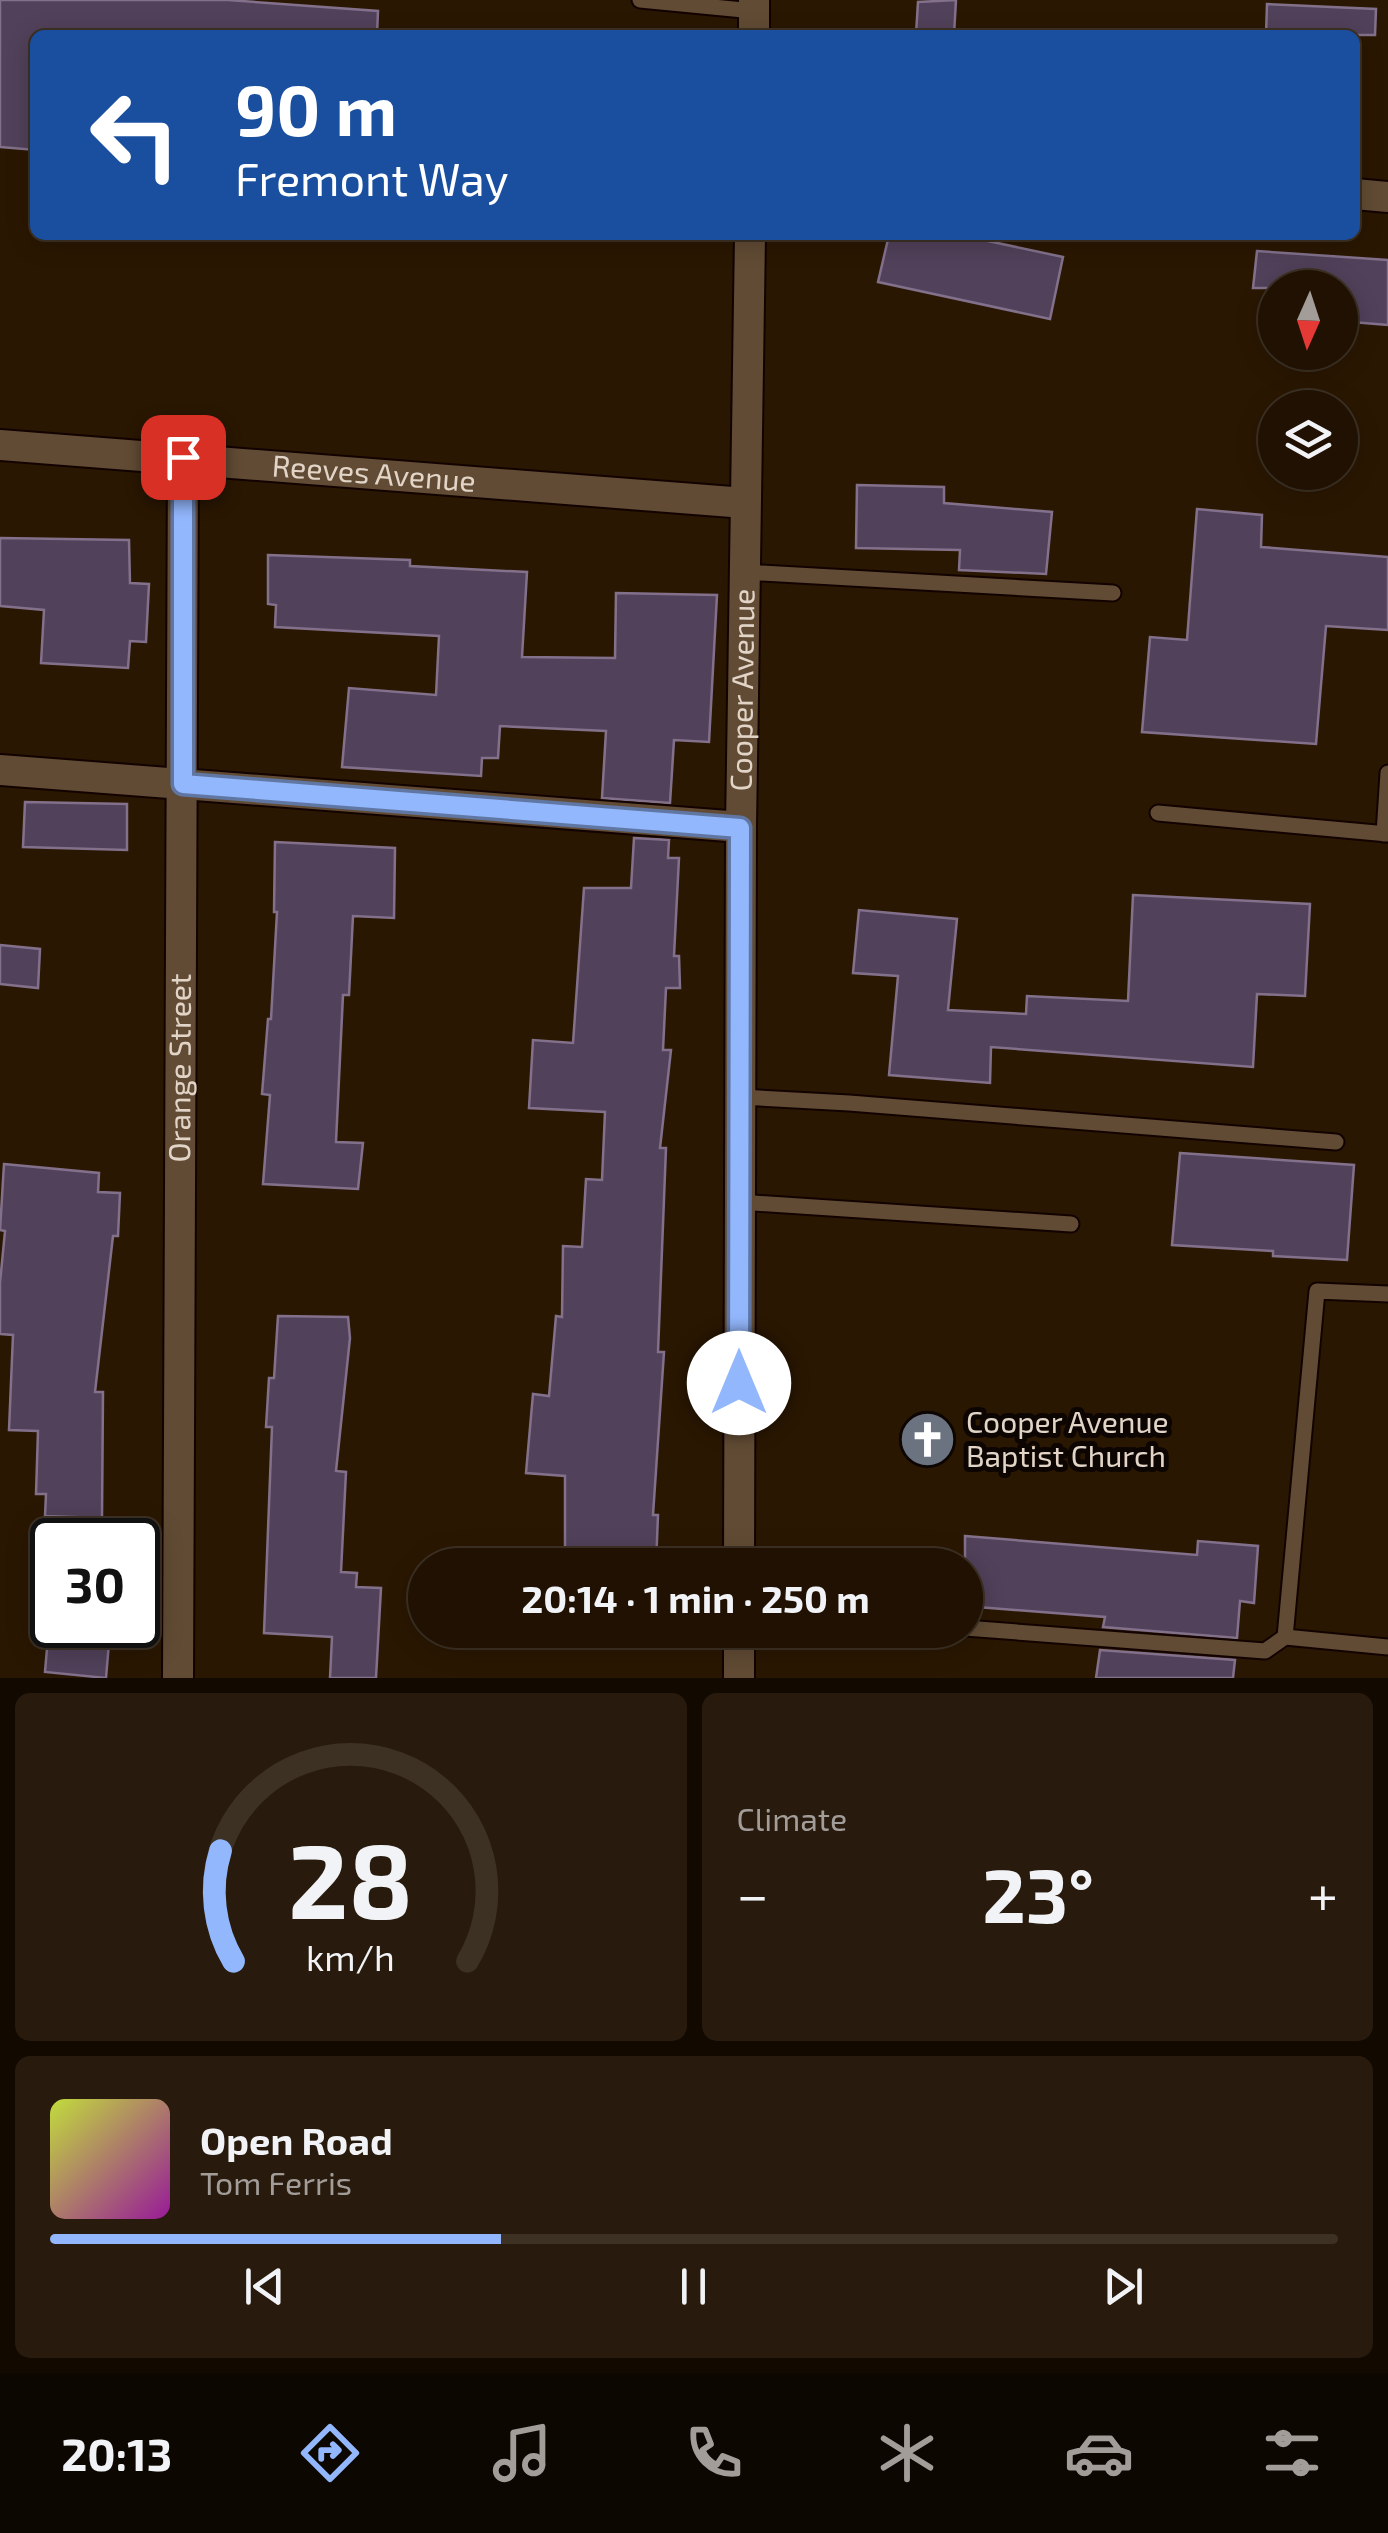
<!DOCTYPE html>
<html lang="en">
<head>
<meta charset="utf-8">
<style>
  body { margin:0; font-family:"Exo 2",sans-serif; background:#281a0c; color:#f1f3f6; height:100vh; display:flex; flex-direction:column; font-size:38px; white-space:nowrap }
  * { box-sizing:border-box; margin:0 }
  p { font-size:32px; color:#a29d99 }
  .icon { flex:none; width:55px; height:55px; fill:none; stroke:currentColor; stroke-width:2; stroke-linecap:round; stroke-linejoin:round }
  .map { position:relative; height:1678px; overflow:hidden }
  .panel { display:flex; flex-direction:column; gap:15px; padding:15px; background:#120901; flex:1 }
  .panel>* { flex:none }
  .banner { position:absolute; left:30px; top:30px; width:1330px; height:210px; border-radius:15px; box-shadow:0 5px 25px #0003,0 0 0 2px #3d3124; background:#1a4fa0; color:#fff; overflow:hidden }
  .needle { width:65px; rotate:183deg }
  .tools { position:absolute; left:1258px; top:270px; display:grid; gap:20px }
  .tools a { display:grid; place-items:center; width:100px; height:100px; border-radius:50%; background:#201102; box-shadow:0 5px 25px #0003,0 0 0 2px #3d3124; font-size:50px }
  .speed { position:absolute; left:30px; top:1518px; display:flex; gap:20px; font-size:50px; font-weight:700; text-align:center }
  .speed>* { display:grid; place-content:center; width:130px; height:130px; border-radius:50%; background:#201102; box-shadow:0 5px 25px #0003,0 0 0 2px #3d3124; line-height:1 }
  .speed .limit { border:5px solid #111; border-radius:15px; background:#fff; color:#111 }
  .pin { position:absolute; display:grid; place-items:center; width:85px; height:85px; color:#fff; margin:-42px; border-radius:20px; box-shadow:0 5px 15px #0006 }
  .me { position:absolute; width:110px; margin:-55px; rotate:0deg; stroke-linejoin:round; filter:drop-shadow(0 0 8px #0008) }
  .turn { display:flex; align-items:center; gap:35px; height:210px; padding:0 40px; font-size:45px }
  .turn .icon { width:130px; height:130px; stroke-width:2.5 }
  .turn b { display:block; font-size:70px; line-height:85px }
  .big { font-size:75px; font-weight:700; line-height:1.1 }
  .panel .card { flex:1; display:flex; flex-direction:column; justify-content:center; gap:15px; min-width:0; padding:0 35px; border-radius:15px; background:#281a0c }
  .panel .dial { align-items:center; gap:0 }
  .dial svg { height:260px; overflow:visible; fill:none; stroke:#3d3124; stroke-width:7; stroke-linecap:round; text-anchor:middle }
  .dial text { fill:#f1f3f6; stroke:none }
  .song { display:flex; align-items:center; gap:30px }
  .cover { width:120px; height:120px; border-radius:15px; background:linear-gradient(135deg,hsl(70 70% 55%),hsl(300 70% 35%)) }
  .played { height:10px; border-radius:5px; background:linear-gradient(90deg,#93b7fd 35%,#3d3124 35%) }
  .keys { display:flex; justify-content:space-around; direction:ltr }
  .heat { display:flex; justify-content:space-between; align-items:center; font-size:55px; direction:ltr }
  .panel .tiles { flex:1; display:grid; gap:15px; grid-template-columns:1fr 1fr }
  .card:last-child { grid-column:span 2 }
  .trip { position:absolute; left:408px; top:1548px; width:575px; height:100px; border-radius:50px; background:#201102; box-shadow:0 5px 25px #0003,0 0 0 2px #3d3124; font-weight:700; line-height:100px; text-align:center }
  .tab-bar { display:flex; height:160px; justify-content:space-around; align-items:center; background:#0d0701; color:#a29d99 }
  .tab-bar .icon { width:70px; height:70px }
  .tab-bar .current { color:#93b7fd }
  .tab-bar b { font-size:45px; color:#f1f3f6 }
  .map>svg:first-child { display:block }
  .building { fill:#51415a; stroke:#83718c; stroke-width:2.5 }
  .lines { fill:none; stroke-linecap:round; stroke-linejoin:round }
  .service-casing { stroke:#120300; stroke-width:19 }
  .minor-casing { stroke:#120300; stroke-width:34 }
  .service { stroke:#614b34; stroke-width:15 }
  .minor { stroke:#614b34; stroke-width:30 }
  .route-casing { stroke:#6077a4; stroke-width:25 }
  .route { stroke:#93b7fd; stroke-width:18 }
  .labels { text-anchor:middle; stroke-width:10; stroke-linejoin:round; paint-order:stroke }
  .street-label { font-size:30px; fill:#e2d5c8; stroke:#0c0501 }
  .poi-label { font-size:30px; fill:#e2d5c8; stroke:#0c0501; text-anchor:start }
</style>
</head>
<body>
<div class="map">
<svg width="1388" height="1678" viewBox="0 0 1388 1678">
  <rect width="100%" height="100%" fill="#2a1702"/>
  <g class="building">
    <polygon points="0,0 228,0 378,11 377,35 35,35 35,150 0,147"/>
    <polygon points="956,0 954,35 916,34 918,2"/>
    <polygon points="1267,4 1376,9 1375,35 1266,35"/>
    <polygon points="889,235 960,235 1063,257 1050,319 878,282"/>
    <polygon points="1257,251 1388,260 1388,325 1340,321 1340,288 1253,288"/>
    <polygon points="857,485 944,487 944,503 1052,512 1046,574 959,570 960,550 856,548"/>
    <polygon points="1197,509 1262,515 1261,547 1388,557 1388,630 1326,626 1316,744 1142,732 1150,637 1187,640"/>
    <polygon points="0,538 129,540 130,583 149,584 146,642 130,641 128,668 41,663 44,610 0,606"/>
    <polygon points="268,555 410,560 410,566 527,572 522,657 615,658 616,593 717,595 709,742 674,740 670,803 602,798 606,731 500,726 498,758 482,758 481,776 342,767 349,688 436,695 439,636 275,627 276,605 268,604"/>
    <polygon points="25,802 127,804 127,850 23,847"/>
    <polygon points="634,838 669,840 668,858 679,858 674,956 679,956 680,988 666,988 663,1050 671,1050 660,1148 666,1148 658,1352 664,1352 653,1515 658,1515 656,1565 565,1565 565,1476 526,1473 533,1394 549,1396 556,1316 562,1317 563,1246 582,1247 586,1179 602,1180 605,1112 529,1108 533,1040 573,1043 584,888 631,888"/>
    <polygon points="275,842 395,848 394,918 353,916 349,995 343,995 336,1142 363,1143 358,1189 263,1184 270,1095 262,1094 268,1019 271,1019 277,912 274,912"/>
    <polygon points="1133,895 1310,904 1305,996 1257,994 1253,1067 991,1047 990,1083 889,1075 898,976 853,973 859,910 957,919 948,1010 1026,1014 1027,996 1128,1001"/>
    <polygon points="0,945 40,949 38,988 0,984"/>
    <polygon points="1180,1153 1354,1165 1347,1260 1273,1256 1273,1251 1172,1245"/>
    <polygon points="4,1164 99,1173 98,1192 120,1193 118,1236 113,1236 95,1392 103,1392 102,1518 45,1516 46,1494 36,1494 38,1431 9,1430 13,1335 0,1334 0,1283 5,1231 0,1230"/>
    <polygon points="278,1316 348,1317 350,1338 336,1471 346,1472 341,1572 357,1573 356,1587 381,1588 376,1678 330,1678 332,1637 264,1633 272,1427 266,1427 269,1378 274,1378"/>
    <polygon points="965,1536 1197,1555 1198,1541 1258,1546 1254,1603 1240,1601 1237,1638 1103,1627 1105,1617 965,1606"/>
    <polygon points="49,1625 110,1631 106,1678 45,1672"/>
    <polygon points="1100,1650 1235,1660 1233,1678 1096,1678"/>
  </g>
  <g class="lines">
    <defs>
      <g id="service">
        <polyline points="640,0 754,11"/>
        <polyline points="744,572 1113,593"/>
        <polyline points="1158,813 1388,834"/>
        <polyline points="1384,834 1388,773"/>
        <polyline points="740,1097 849,1103 1336,1142"/>
        <polyline points="739,1202 1071,1224"/>
        <polyline points="1388,1294 1317,1291 1285,1637 1388,1647"/>
        <polyline points="965,1628 1265,1651 1285,1637"/>
      </g>
      <g id="minor">
        <polyline points="754,35 754,0"/>
        <polyline points="1355,194 1388,197"/>
        <path id="s1" d="M 0,445 L 745,503"/>
        <polyline points="0,770 741,827"/>
        <path id="s2" d="M 739,1565 L 741,827 L 750,235"/>
        <path id="s3" d="M 178,1678 L 183,457"/>
        <polyline points="739,1678 739,1630"/>
      </g>
    </defs>
    <use href="#service" class="service-casing"/>
    <use href="#minor" class="minor-casing"/>
    <use href="#service" class="service"/>
    <use href="#minor" class="minor"/>
  </g>
  <g class="lines">
    <defs>
      <polyline id="route" points="183,457 183,784 740,828 739,1383"/>
    </defs>
    <use href="#route" class="route-casing"/>
    <use href="#route" class="route"/>
  </g>
  <defs>
    <symbol id="church-disc" viewBox="-11 -11 22 22"><circle r="9.5" fill="#6b7280" stroke="#0c0501"/><path d="M-1.2-6h2.4v3.5h3.3v2.4h-3.3V6h-2.4V-.1h-3.3v-2.4h3.3Z" fill="#fff"/></symbol>
  </defs>
  <g fill-rule="evenodd">
    <use href="#church-disc" x="896" y="1408" width="63" height="63"/>
  </g>
  <g class="labels">
    <g class="street-label">
      <text dy="10" stroke="none"><textPath href="#s1" startOffset="375">Reeves Avenue</textPath></text>
      <text dy="10" stroke="none"><textPath href="#s2" startOffset="875">Cooper Avenue</textPath></text>
      <text dy="10" stroke="none"><textPath href="#s3" startOffset="610">Orange Street</textPath></text>
    </g>
    <g class="poi-label">
      <text x="966" y="1433">Cooper Avenue<tspan x="966" dy="34">Baptist Church</tspan></text>
    </g>
  </g>
</svg>
<div class="tools">
<a><svg class="needle" viewBox="-14 -14 28 28"><path d="M0-13l5 13h-10z" fill="#e53935"/><path d="M0 13l5-13h-10z" fill="#a29d99"/></svg></a>
<a><svg class="icon" aria-label="layers" viewBox="0 0 24 24"><path d="M12 4l9 5-9 5-9-5zM3 14l9 5 9-5"/></svg></a>
</div>
<div class="speed"><div class="limit">30</div></div>
<div class="pin" style="left:183px;top:457px;background:#d93025"><svg class="icon" aria-label="arrive" viewBox="0 0 24 24"><path d="M6 21V4h12l-3 4 3 4H6"/></svg></div>
<svg class="me" style="left:739px;top:1383px" viewBox="-20 -20 40 40"><circle r="19" fill="#fff"/><path d="M0-13L10 11 0 6-10 11z" fill="#93b7fd"/></svg>
<div class="trip">20:14 · 1 min · 250 m</div>
<div class="banner">
<div class="turn"><svg class="icon" aria-label="left" viewBox="0 0 24 24"><path d="M17 20v-9H6M10 6l-5 5 5 5"/></svg><div><b>90 m</b>Fremont Way</div></div>
</div>
</div>
<section class="panel">
<div class="tiles">
<div class="card dial"><svg viewBox="0 0 100 80">
<path d="M14 69A42 42 0 1 1 86 69"/>
<path d="M14 69A42 42 0 0 1 10 35" stroke="#93b7fd"/>
<text x="50" y="56" font-size="32" font-weight="700">28</text>
<text x="50" y="72" font-size="11">km/h</text>
</svg></div>
<div class="card"><p>Climate</p>
<div class="heat"><a>−</a><b class="big">23°</b><a>+</a></div>
</div>
<div class="card">
<div class="song"><i class="cover"></i><div><b>Open Road</b><p>Tom Ferris</p></div></div>
<div class="played"></div>
<div class="keys"><svg class="icon" aria-label="previous" viewBox="0 0 24 24"><path d="M18 5L8 12l10 7zM5 5v14"/></svg><svg class="icon" aria-label="pause" viewBox="0 0 24 24"><path d="M8 5v14M16 5v14"/></svg><svg class="icon" aria-label="next" viewBox="0 0 24 24"><path d="M6 5l10 7-10 7zM19 5v14"/></svg></div>
</div>
</div>
</section>
<nav class="tab-bar">
<b>20:13</b>
<svg class="icon current" aria-label="directions" viewBox="0 0 24 24"><path d="M12 3l9 9-9 9-9-9zM9 14v-3h6M13 9l2 2-2 2"/></svg>
<svg class="icon" aria-label="music" viewBox="0 0 24 24"><path d="M9 18V5l10-2v13"/><circle cx="6" cy="18" r="3"/><circle cx="16" cy="16" r="3"/></svg>
<svg class="icon" aria-label="phone" viewBox="0 0 24 24"><path d="M5 4h4l2 5-3 2q2 4 5 5l2-3 5 2v4C11 20 4 13 5 4z"/></svg>
<svg class="icon" aria-label="climate" viewBox="0 0 24 24"><path d="M12 3v18M4 7l16 10M4 17L20 7"/></svg>
<svg class="icon" aria-label="car" viewBox="0 0 24 24"><path d="M5 17H2v-5l4-1 3-4h7l3 4 3 1v5h-3M9 17h6M6 11h13"/><circle cx="7" cy="17" r="2"/><circle cx="17" cy="17" r="2"/></svg>
<svg class="icon" aria-label="filters" viewBox="0 0 24 24"><path d="M4 7h16M4 17h16"/><circle cx="9" cy="7" r="2"/><circle cx="15" cy="17" r="2"/></svg>
</nav>
</body>
</html>
